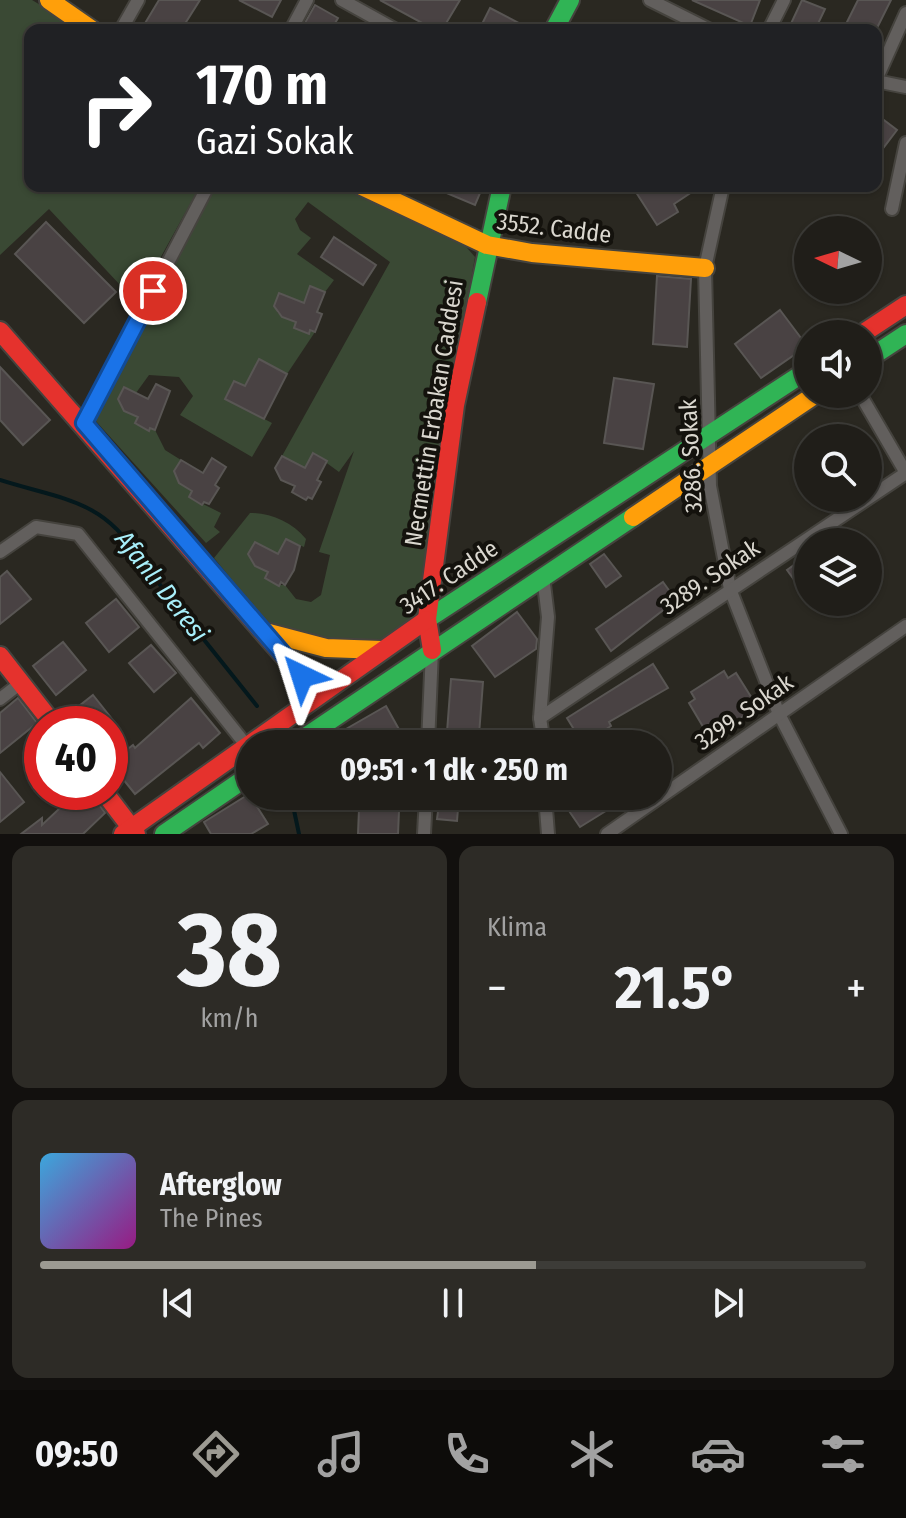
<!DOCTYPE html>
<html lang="tr">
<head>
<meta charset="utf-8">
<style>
  body { margin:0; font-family:"Fira Sans Condensed",sans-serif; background:#2d2b26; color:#f1f3f6; height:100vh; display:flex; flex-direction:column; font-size:30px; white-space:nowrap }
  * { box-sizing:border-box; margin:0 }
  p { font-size:26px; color:#a2a2a2 }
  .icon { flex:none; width:44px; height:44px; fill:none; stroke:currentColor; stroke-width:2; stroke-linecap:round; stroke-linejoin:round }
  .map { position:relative; height:834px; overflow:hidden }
  .drawer { display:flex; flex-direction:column; gap:12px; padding:12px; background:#12100e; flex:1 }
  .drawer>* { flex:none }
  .guide { position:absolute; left:24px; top:24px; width:858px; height:168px; border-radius:16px; box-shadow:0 2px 6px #0004,0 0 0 2px #3d3c38; background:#202124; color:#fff; overflow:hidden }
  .needle { width:52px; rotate:275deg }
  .buttons { position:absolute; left:794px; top:216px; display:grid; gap:16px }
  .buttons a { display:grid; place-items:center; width:88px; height:88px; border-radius:50%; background:#201e19; box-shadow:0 2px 6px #0004,0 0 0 2px #3d3c38; font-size:40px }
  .speed { position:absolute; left:24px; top:706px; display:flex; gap:16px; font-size:40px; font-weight:700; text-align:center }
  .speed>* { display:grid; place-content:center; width:104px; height:104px; border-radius:50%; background:#201e19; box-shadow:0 2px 6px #0004,0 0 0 2px #3d3c38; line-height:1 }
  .speed .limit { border:12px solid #d22; background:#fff; color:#111 }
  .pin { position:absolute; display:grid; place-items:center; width:68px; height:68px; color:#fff; margin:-34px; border:4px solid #fff; border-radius:50%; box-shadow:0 2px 8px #0007 }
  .me { position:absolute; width:88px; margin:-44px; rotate:319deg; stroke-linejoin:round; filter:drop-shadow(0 0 6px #0008) }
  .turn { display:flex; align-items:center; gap:28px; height:168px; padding:0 40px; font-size:36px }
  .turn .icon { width:104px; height:104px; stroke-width:2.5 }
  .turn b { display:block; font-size:56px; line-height:68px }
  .big { font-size:60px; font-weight:700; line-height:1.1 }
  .drawer .tile { flex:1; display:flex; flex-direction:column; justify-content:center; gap:12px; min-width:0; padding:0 28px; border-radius:16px; background:#2d2b26 }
  .drawer .dial { align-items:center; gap:0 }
  .dial b { font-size:104px; line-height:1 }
  .song { display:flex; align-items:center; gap:24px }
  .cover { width:96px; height:96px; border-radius:12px; background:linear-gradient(135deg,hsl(200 70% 55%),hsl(310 70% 35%)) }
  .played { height:8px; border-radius:4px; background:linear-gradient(90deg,#9c9a92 60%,#3d3c38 60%) }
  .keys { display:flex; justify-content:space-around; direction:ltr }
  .heat { display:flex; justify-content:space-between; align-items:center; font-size:44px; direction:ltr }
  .drawer .tiles { flex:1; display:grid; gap:12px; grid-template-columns:1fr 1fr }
  .tile:last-child { grid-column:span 2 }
  .trip { position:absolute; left:236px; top:730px; width:436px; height:80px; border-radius:40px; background:#201e19; box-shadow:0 2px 6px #0004,0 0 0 2px #3d3c38; font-weight:700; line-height:80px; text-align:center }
  .tabs { display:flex; height:128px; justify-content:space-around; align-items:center; background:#0d0c0a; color:#a2a2a2 }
  .tabs .icon { width:56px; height:56px }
  .tabs .active { color:#9c9a92 }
  .tabs b { font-size:36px; color:#f1f3f6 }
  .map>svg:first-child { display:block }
  .green { fill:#3a4934 }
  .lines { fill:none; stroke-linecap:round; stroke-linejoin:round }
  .stream { stroke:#04181c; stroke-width:4 }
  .building { fill:#494243; stroke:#595654; stroke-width:2 }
  .street-casing { stroke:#45433e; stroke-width:16 }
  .fast-casing { stroke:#45433e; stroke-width:22 }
  .slow-casing { stroke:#45433e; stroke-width:22 }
  .jam-casing { stroke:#45433e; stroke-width:22 }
  .street { stroke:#625f5d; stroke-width:12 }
  .fast { stroke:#30b455; stroke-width:18 }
  .slow { stroke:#ff9f0a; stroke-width:18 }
  .jam { stroke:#e5322d; stroke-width:18 }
  .route-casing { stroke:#114b97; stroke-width:20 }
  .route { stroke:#1a73e8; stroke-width:14 }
  .labels { text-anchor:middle; stroke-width:8; stroke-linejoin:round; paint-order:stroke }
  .street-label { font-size:24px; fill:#dad7cf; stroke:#14120d }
  .water-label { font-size:26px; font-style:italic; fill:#a8effa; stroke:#14120d }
</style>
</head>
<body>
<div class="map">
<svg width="906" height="834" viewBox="0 0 906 834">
  <rect width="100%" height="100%" fill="#2a2821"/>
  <g class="green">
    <polygon points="0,0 32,0 82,30 30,30 30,186 200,186 136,302 49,209 0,255"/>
    <path d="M 216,186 L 347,186 L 461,241 L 475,257 L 436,477 L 417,613 L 411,628 L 384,646 L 355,648 L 273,630 L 214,558 L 250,513 C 271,513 292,522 306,539 L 304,547 L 286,539 L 278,554 L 255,542 L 249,553 L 255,566 L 262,569 L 266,563 L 279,585 L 285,585 L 296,599 L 311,602 L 321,595 L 330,555 L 319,552 L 354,451 L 339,472 L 313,453 L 305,468 L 282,456 L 390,262 L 308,202 L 295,219 L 300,230 L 311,238 L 297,254 L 334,280 L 325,292 L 310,287 L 304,303 L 279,294 L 277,312 L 282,317 L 299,316 L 294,328 L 315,332 L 287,374 L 259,359 L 245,386 L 234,381 L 225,398 L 272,423 L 252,457 L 180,415 L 193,396 L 179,377 L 149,375 L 136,393 L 124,387 L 120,405 L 131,414 L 141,411 L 135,424 L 155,430 L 165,450 L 181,460 L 174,471 L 179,483 L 186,487 L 196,485 L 189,497 L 221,513 L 214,527 L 220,532 L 206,543 L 93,418 Z"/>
  </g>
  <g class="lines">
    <g class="stream">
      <path d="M 0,480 C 59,499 104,499 137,556 L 257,706"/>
      <polyline points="291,796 299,834"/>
    </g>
  </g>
  <g class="building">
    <polygon points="159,0 200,0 181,30 141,30"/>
    <polygon points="239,0 281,0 272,17"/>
    <polygon points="380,0 460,0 442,30 435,30"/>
    <polygon points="692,0 760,0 750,26"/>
    <polygon points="802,0 825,9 815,30 788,30"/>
    <polygon points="858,0 891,0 876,30 843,30"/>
    <polygon points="315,5 338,18 331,30 301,30"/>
    <polygon points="490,8 532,30 479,30"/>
    <polygon points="876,114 897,130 884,147 876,141"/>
    <polygon points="430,186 483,186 475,205"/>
    <polygon points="632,186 701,186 674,204 678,212 657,225"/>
    <polygon points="46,222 116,292 84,323 15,254"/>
    <polygon points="334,237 376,265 363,285 321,257"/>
    <polygon points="657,276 691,279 687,347 653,344"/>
    <polygon points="310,286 325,292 317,312 322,314 315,332 310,330 309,334 294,328 296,322 282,317 274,306 279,293 304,303"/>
    <polygon points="780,310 807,346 761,378 735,344"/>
    <polygon points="259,359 287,374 264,419 225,399 234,381 245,386"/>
    <polygon points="0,367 50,420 23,445 0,420"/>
    <polygon points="614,378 654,384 643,449 604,443"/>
    <polygon points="156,384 170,391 155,430 150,428 149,431 135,423 138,417 124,411 118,399 124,387 148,399"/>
    <polygon points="313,453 327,461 317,480 321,482 312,499 308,497 306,500 292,492 295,486 281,480 275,468 282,456 305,468"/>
    <polygon points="212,458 226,467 215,485 219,488 209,504 204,502 202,505 189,497 192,491 179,483 174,471 181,460 203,473"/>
    <polygon points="286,539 300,546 294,570 285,585 281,582 279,586 265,578 268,572 255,566 248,554 255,542 278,554"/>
    <polygon points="604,554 621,576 606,587 590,564"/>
    <polygon points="808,555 808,599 787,570"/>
    <polygon points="7,571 31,599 0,624 0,577"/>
    <polygon points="663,582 676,600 611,651 596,629"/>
    <polygon points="116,599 139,627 109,652 86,623"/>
    <polygon points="517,612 537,639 536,649 495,677 472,646"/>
    <polygon points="63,642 86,670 56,695 33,666"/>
    <polygon points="151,645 176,673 154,692 129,663"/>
    <polygon points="653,664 668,688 609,722 611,726 583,744 567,718"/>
    <polygon points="724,671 728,678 736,673 753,700 746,705 750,712 717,732 713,725 705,730 689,703 695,699 691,692"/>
    <polygon points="451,679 483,682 479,735 447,732"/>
    <polygon points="93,695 116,724 77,724 69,714"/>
    <polygon points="18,698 37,723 0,753 0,713"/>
    <polygon points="191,698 220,733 203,748 199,743 135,794 110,763 133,745 135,748"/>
    <polygon points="386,706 401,733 383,744 320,744"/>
    <polygon points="0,772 24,802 0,822"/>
    <polygon points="77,792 90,792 105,813 83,834 21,834 42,818 42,825"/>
    <polygon points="249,794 268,824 251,834 211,834 204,822"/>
    <polygon points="440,796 459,796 457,821 437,819"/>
    <polygon points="579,796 630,796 580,827 565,805"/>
    <polygon points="359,809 399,811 398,834 358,834"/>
  </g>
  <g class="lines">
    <defs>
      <g id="street">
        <polyline points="342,0 396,30"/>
        <polyline points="650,0 710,30"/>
        <polyline points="121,30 138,0"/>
        <polyline points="291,30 307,0"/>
        <polyline points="769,30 784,0"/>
        <polyline points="876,80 906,13"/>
        <polyline points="876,81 906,87"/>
        <polyline points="723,186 705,268 710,486 730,589 779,714 841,834"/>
        <polyline points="892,209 906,143"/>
        <polyline points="84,423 208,186"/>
        <polyline points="0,552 36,527 78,534 246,745"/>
        <polyline points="543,576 548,617 540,718 544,744"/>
        <polyline points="0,699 22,682"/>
        <polyline points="540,718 906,473 860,394"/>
        <polyline points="428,744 432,650"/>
        <polyline points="545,796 548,834"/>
        <polyline points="424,834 426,796"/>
        <polyline points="607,834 906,626"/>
      </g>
      <g id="fast">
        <polyline points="554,30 570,0"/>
        <polyline points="477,302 502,186"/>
        <polyline points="868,359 906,334"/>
        <polyline points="426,620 808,370"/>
        <polyline points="295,744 633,517"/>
        <polyline points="164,834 250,775"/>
      </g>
      <g id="slow">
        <polyline points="49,0 92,30"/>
        <polyline points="362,186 487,245 532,253 705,268"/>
        <polyline points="633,517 816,394"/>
        <polyline points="265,632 326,648 381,650"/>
      </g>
      <g id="jam">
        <polyline points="0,331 318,695"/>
        <polyline points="862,334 906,305"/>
        <polyline points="432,650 427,619 455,405 477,302"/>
        <polyline points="0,656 53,724"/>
        <polyline points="104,792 136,834"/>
        <polyline points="123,834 426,620"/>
      </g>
    </defs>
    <use href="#street" class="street-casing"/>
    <use href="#fast" class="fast-casing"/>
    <use href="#slow" class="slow-casing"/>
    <use href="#jam" class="jam-casing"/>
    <use href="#street" class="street"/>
    <use href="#fast" class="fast"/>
    <use href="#slow" class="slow"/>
    <use href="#jam" class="jam"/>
  </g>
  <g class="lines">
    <defs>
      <polyline id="route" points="153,291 84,423 302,676"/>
    </defs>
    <use href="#route" class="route-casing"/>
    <use href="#route" class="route"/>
  </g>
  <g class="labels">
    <g class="street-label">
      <text transform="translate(554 228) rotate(7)" y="8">3552. Cadde</text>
      <text transform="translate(434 413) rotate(-81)" y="8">Necmettin Erbakan Caddesi</text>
      <text transform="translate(691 456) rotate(-93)" y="8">3286. Sokak</text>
      <text transform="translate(449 577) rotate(-34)" y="8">3417. Cadde</text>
      <text transform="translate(710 577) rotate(-34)" y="8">3289. Sokak</text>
      <text transform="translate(744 712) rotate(-35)" y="8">3299. Sokak</text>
    </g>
    <g class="water-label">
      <text transform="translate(162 586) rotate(52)" y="9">Afanlı Deresi</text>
    </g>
  </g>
</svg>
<div class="buttons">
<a><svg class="needle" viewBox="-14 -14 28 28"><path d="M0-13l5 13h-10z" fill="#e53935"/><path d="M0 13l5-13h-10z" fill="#a2a2a2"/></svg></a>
<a><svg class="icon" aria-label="sound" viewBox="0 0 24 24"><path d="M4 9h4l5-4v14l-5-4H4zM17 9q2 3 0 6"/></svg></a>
<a><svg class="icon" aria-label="search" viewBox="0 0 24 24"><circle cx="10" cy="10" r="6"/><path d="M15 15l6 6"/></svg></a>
<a><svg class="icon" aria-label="layers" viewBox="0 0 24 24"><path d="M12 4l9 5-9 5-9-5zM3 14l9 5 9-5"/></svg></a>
</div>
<div class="speed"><div class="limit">40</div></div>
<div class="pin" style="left:153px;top:291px;background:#d93025"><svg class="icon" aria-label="arrive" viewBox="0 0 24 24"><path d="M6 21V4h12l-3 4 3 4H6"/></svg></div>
<svg class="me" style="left:302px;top:676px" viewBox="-20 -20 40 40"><path d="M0-17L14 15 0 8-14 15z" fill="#1a73e8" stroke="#fff" stroke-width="4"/></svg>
<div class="trip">09:51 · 1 dk · 250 m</div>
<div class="guide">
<div class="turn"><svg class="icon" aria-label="right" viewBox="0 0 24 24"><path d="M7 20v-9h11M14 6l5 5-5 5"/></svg><div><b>170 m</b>Gazi Sokak</div></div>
</div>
</div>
<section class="drawer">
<div class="tiles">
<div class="tile dial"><b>38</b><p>km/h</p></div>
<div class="tile"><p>Klima</p>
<div class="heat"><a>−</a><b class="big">21.5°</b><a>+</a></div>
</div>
<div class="tile">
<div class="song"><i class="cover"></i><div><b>Afterglow</b><p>The Pines</p></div></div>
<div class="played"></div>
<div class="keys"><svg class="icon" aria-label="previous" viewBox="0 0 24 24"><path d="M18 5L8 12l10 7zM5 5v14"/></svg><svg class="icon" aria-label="pause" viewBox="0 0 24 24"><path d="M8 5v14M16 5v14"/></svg><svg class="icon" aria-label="next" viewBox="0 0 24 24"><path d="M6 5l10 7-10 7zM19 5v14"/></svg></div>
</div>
</div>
</section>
<nav class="tabs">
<b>09:50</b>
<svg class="icon active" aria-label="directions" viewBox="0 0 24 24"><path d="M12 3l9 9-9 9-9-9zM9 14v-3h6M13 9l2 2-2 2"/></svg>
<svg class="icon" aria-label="music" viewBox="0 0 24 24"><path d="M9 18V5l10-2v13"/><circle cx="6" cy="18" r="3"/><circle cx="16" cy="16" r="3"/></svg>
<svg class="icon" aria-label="phone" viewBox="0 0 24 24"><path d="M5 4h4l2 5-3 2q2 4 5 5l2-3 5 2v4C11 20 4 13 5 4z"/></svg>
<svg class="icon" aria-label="climate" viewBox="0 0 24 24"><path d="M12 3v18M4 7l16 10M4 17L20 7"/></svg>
<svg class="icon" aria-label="car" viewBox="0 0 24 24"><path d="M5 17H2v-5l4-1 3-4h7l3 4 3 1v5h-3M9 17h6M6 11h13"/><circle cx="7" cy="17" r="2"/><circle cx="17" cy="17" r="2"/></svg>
<svg class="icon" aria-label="filters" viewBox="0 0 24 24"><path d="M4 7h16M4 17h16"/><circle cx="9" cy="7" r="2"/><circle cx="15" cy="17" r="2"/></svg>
</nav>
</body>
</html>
